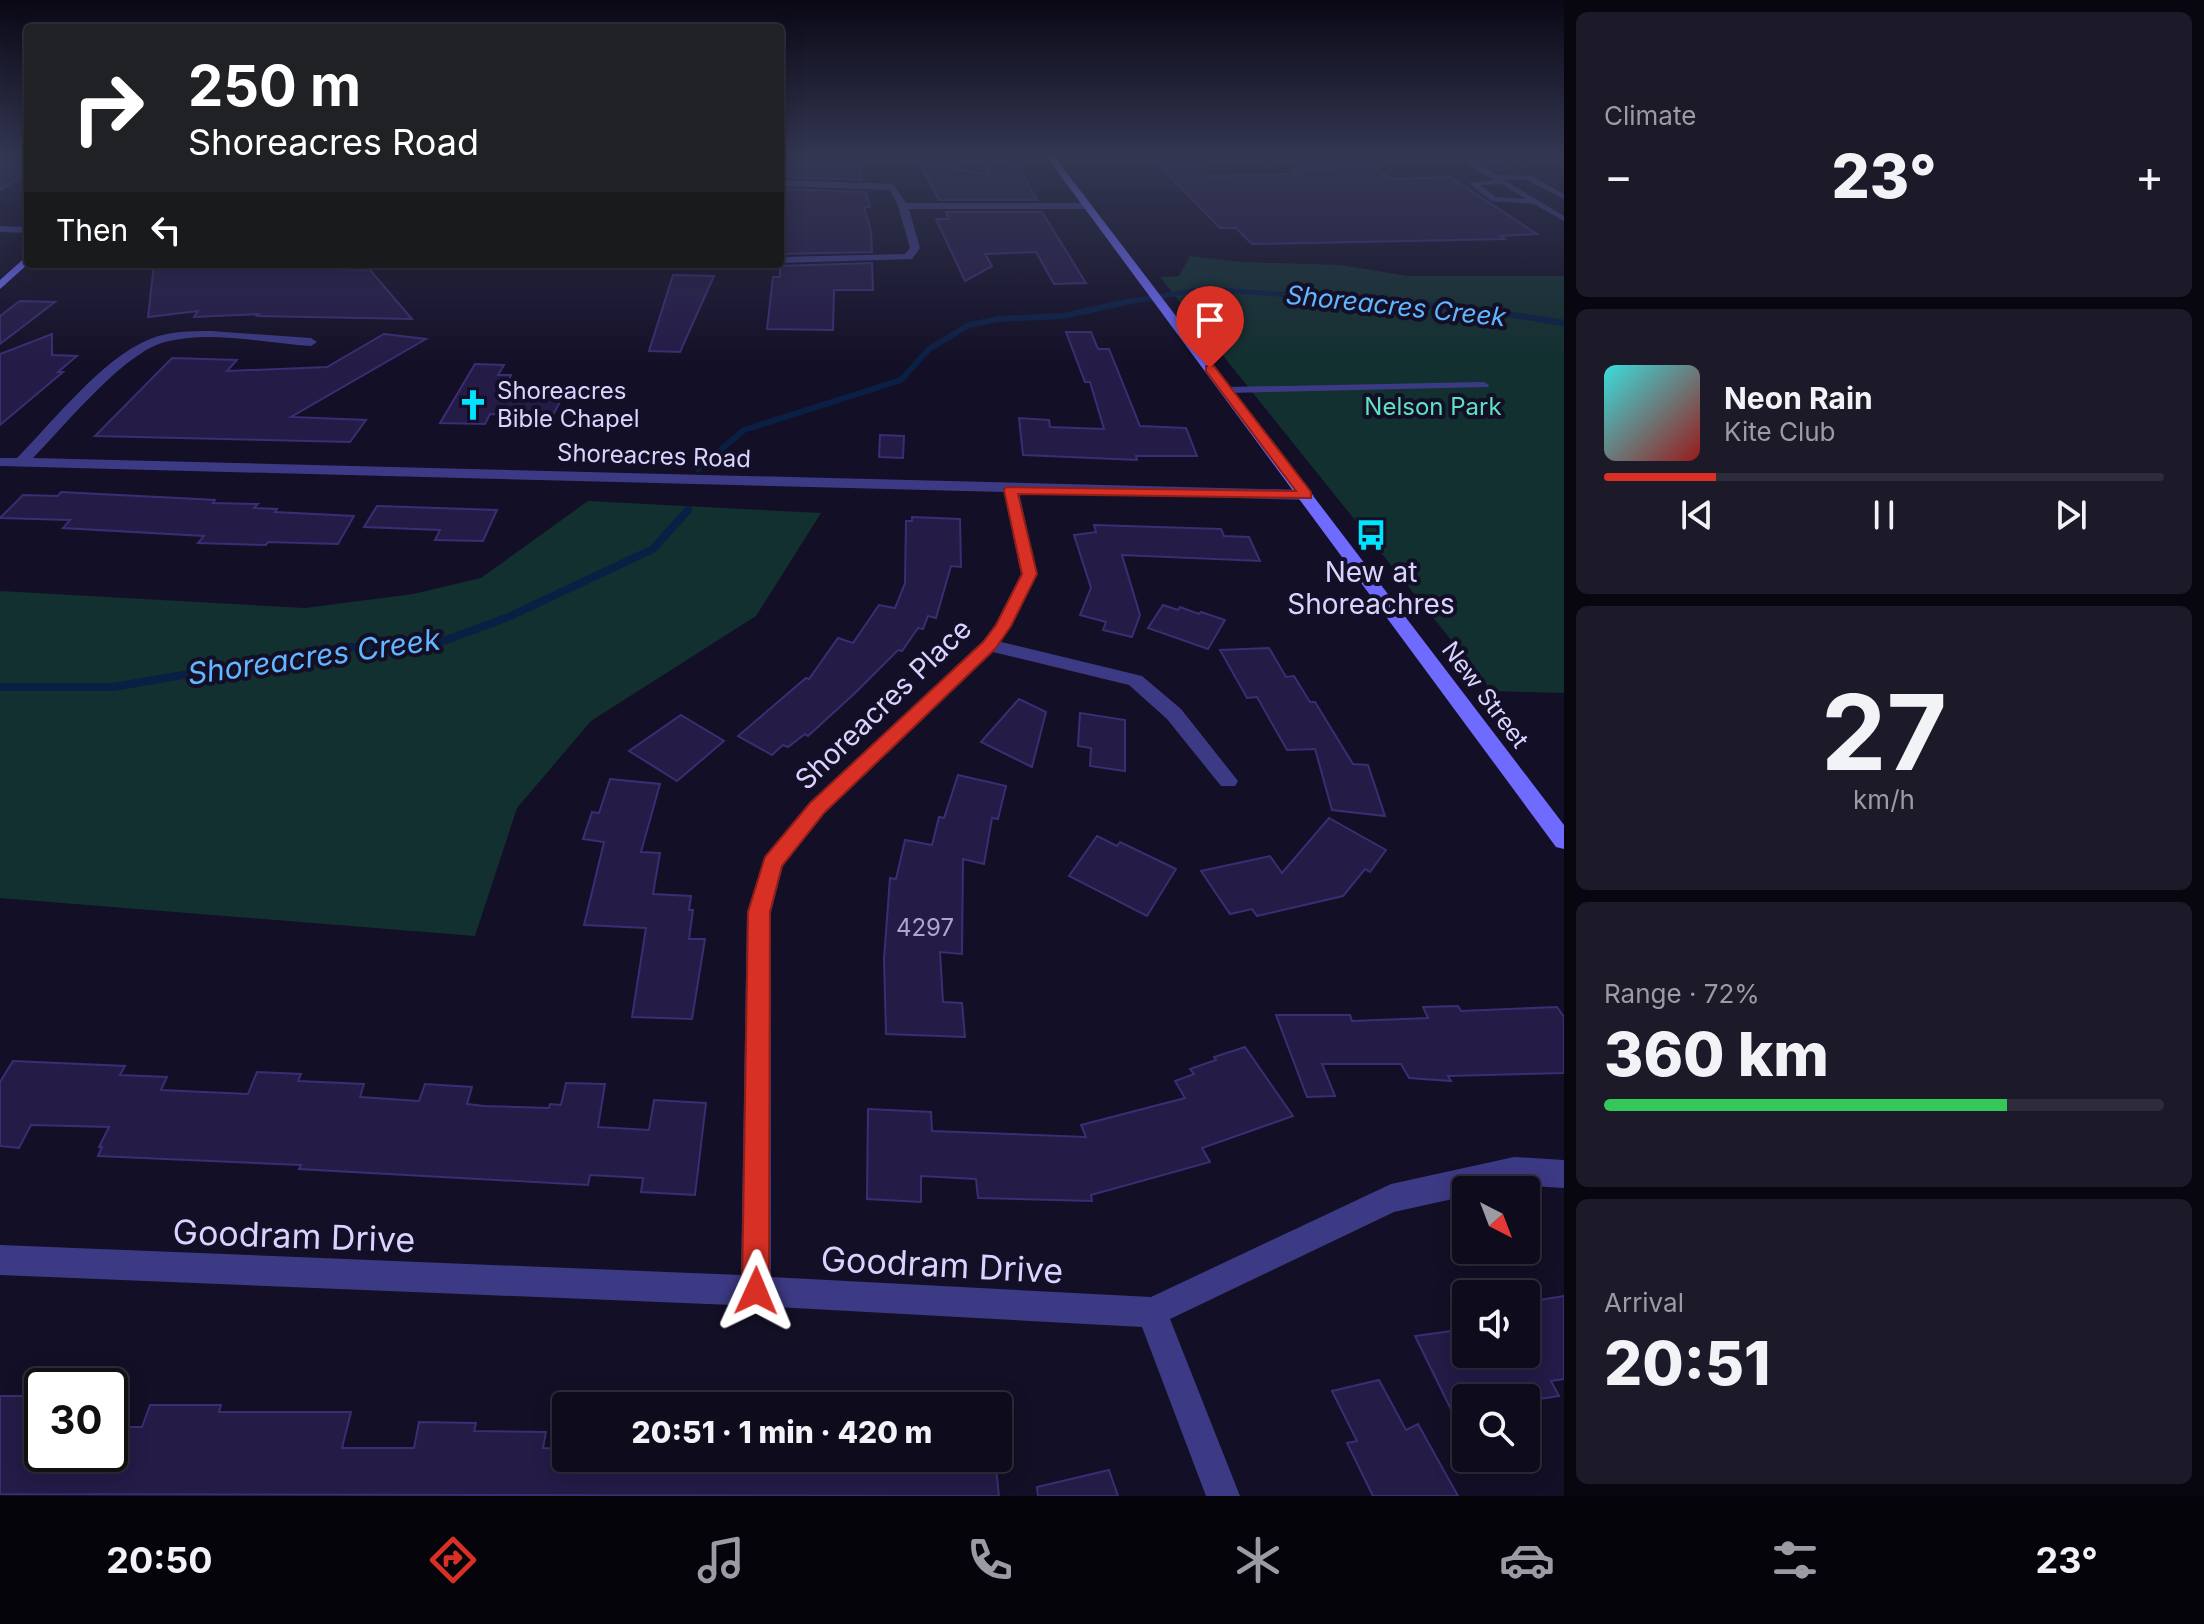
<!DOCTYPE html>
<html lang="en">
<head>
<meta charset="utf-8">
<style>
  body { margin:0; font-family:Inter,sans-serif; background:#1c1929; color:#f1f3f6; height:100vh; display:flex; flex-direction:column; font-size:30px; white-space:nowrap }
  * { box-sizing:border-box; margin:0 }
  p { font-size:26px; color:#9b9ba3 }
  .icon { flex:none; width:44px; height:44px; fill:none; stroke:currentColor; stroke-width:2; stroke-linecap:round; stroke-linejoin:round }
  .map { position:relative; flex:1; overflow:hidden }
  .drawer { display:flex; flex-direction:column; gap:12px; padding:12px; background:#08060f; width:640px }
  .drawer>* { flex:none }
  .top-card { position:absolute; left:24px; top:24px; width:760px; height:244px; border-radius:8px; box-shadow:0 4px 20px #0003,0 0 0 2px #2e2b3b; background:#202124; color:#fff; overflow:hidden }
  .needle { width:52px; rotate:138deg }
  .tools { position:absolute; left:1452px; top:1176px; display:grid; gap:16px }
  .tools a { display:grid; place-items:center; width:88px; height:88px; border-radius:8px; background:#0e0b1c; box-shadow:0 4px 20px #0003,0 0 0 2px #2e2b3b; font-size:40px }
  .speed { position:absolute; left:24px; top:1368px; display:flex; gap:16px; font-size:40px; font-weight:700; text-align:center }
  .speed>* { display:grid; place-content:center; width:104px; height:104px; border-radius:50%; background:#0e0b1c; box-shadow:0 4px 20px #0003,0 0 0 2px #2e2b3b; line-height:1 }
  .speed .limit { border:4px solid #111; border-radius:12px; background:#fff; color:#111 }
  .pin { position:absolute; display:grid; place-items:center; width:68px; height:68px; color:#fff; margin:-82px -34px; border-radius:50% 50% 50% 0; rotate:-45deg; box-shadow:0 0 8px #0007 }
  .pin .icon { rotate:45deg }
  .me { position:absolute; width:88px; margin:-44px; rotate:1deg; stroke-linejoin:round; filter:drop-shadow(0 0 6px #0008) }
  .turn { display:flex; align-items:center; gap:28px; height:168px; padding:0 32px; font-size:36px }
  .turn .icon { width:104px; height:104px; stroke-width:2.5 }
  .turn b { display:block; font-size:56px; line-height:68px }
  .then { display:flex; align-items:center; height:76px; padding:0 32px; background:#0003; gap:16px; font-size:30px }
  .big { font-size:60px; font-weight:800; line-height:1.1 }
  .drawer .widget { flex:1; display:flex; flex-direction:column; justify-content:center; gap:12px; min-width:0; padding:0 28px; border-radius:12px; background:#1c1929 }
  .drawer .dial { align-items:center; gap:0 }
  .dial b { font-size:104px; line-height:1 }
  .song { display:flex; align-items:center; gap:24px }
  .cover { width:96px; height:96px; border-radius:12px; background:linear-gradient(135deg,hsl(180 70% 55%),hsl(0 70% 35%)) }
  .played { height:8px; border-radius:4px; background:linear-gradient(90deg,#d93025 20%,#2e2b3b 20%) }
  .keys { display:flex; justify-content:space-around; direction:ltr }
  .heat { display:flex; justify-content:space-between; align-items:center; font-size:44px; direction:ltr }
  .charge { height:12px; border-radius:6px; background:linear-gradient(90deg,#34c759 72%,#2e2b3b 0) }
  .trip { position:absolute; left:552px; top:1392px; width:460px; height:80px; border-radius:8px; background:#0e0b1c; box-shadow:0 4px 20px #0003,0 0 0 2px #2e2b3b; font-weight:800; line-height:80px; text-align:center }
  .tabs { display:flex; height:128px; justify-content:space-around; align-items:center; background:#06040b; color:#9b9ba3 }
  .tabs .icon { width:56px; height:56px }
  .tabs .current { color:#d93025 }
  .tabs b { font-size:36px; color:#f1f3f6 }
  main { display:flex; flex:1; min-height:0 }
  .map>svg:first-child { display:block }
  .green { fill:#12302f }
  .lines { fill:none; stroke-linecap:round; stroke-linejoin:round }
  .stream-far2 { stroke:#0a1f44; stroke-width:5 }
  .stream-far1 { stroke:#0a1f44; stroke-width:6 }
  .stream { stroke:#0a1f44; stroke-width:8 }
  .building { fill:#241b47; stroke:#3b2d73; stroke-width:2 }
  .lane { fill:#3d3a85; fill-rule:evenodd }
  .street { fill:#3d3a85; fill-rule:evenodd }
  .secondary { fill:#6f6bff; fill-rule:evenodd }
  .route { fill:#d93025; stroke:#8d1f18; stroke-width:2 }
  .labels { text-anchor:middle; stroke-width:8; stroke-linejoin:round; paint-order:stroke }
  .far-poi-label { font-size:24px; fill:#d9d4ff; stroke:#130f26; text-anchor:start }
  .far-park-label { font-size:24px; fill:#5fe0c0; stroke:#130f26 }
  .far-street-label { font-size:24px; fill:#d9d4ff; stroke:#130f26 }
  .number-label { font-size:24px; fill:#aca6d1 }
  .far-water-label { font-size:26px; font-style:italic; fill:#62b6ff; stroke:#130f26 }
  .poi-label { font-size:28px; fill:#d9d4ff; stroke:#130f26 }
  .street-label { font-size:28px; fill:#d9d4ff; stroke:#130f26 }
  .water-label { font-size:30px; font-style:italic; fill:#62b6ff; stroke:#130f26 }
  .near-street-label { font-size:34px; fill:#d9d4ff; stroke:#130f26 }
</style>
</head>
<body>
<main>
<div class="map">
<svg width="1564" height="1496" viewBox="0 0 1564 1496">
  <rect width="100%" height="100%" fill="#130f26"/>
  <g class="green">
    <polygon points="1190,256 1243,262 1340,265 1408,276 1564,276 1564,693 1492,691 1160,277 1179,276"/>
    <polygon points="588,501 821,513 756,616 591,721 517,808 475,936 0,898 0,591 305,608 413,594 481,578"/>
  </g>
  <g class="lines">
    <polyline class="stream-far2" points="1127,302 1204,289 1396,302"/>
    <g class="stream-far1">
      <polyline points="1375,300 1489,311 1564,323"/>
      <polyline points="698,469 744,430 901,380 929,349 969,325 999,319 1063,316 1136,300"/>
    </g>
    <polyline class="stream" points="0,687 113,687 346,647 427,647 506,618 653,549 688,510"/>
  </g>
  <g class="building">
    <polygon points="0,156 28,156 28,173 0,190"/>
    <polygon points="1150,156 1181,156 1192,159 1210,176 1297,174 1291,169 1374,167 1391,179 1450,177 1537,234 1500,236 1505,239 1252,244 1236,228 1220,228"/>
    <polygon points="819,160 857,160 862,180 780,177 780,167 784,164 819,165"/>
    <polygon points="1014,160 1037,200 939,200 919,162 990,175 984,161"/>
    <polygon points="780,189 866,192 870,207 864,207 871,231 872,252 780,254"/>
    <polygon points="946,212 1042,212 1086,283 1054,284 1036,252 985,254 992,266 965,281 936,219 949,219"/>
    <polygon points="872,263 873,290 834,290 833,330 767,329 773,277 780,277 780,266"/>
    <polygon points="154,264 370,270 412,319 257,316 259,314 194,317 198,311 148,317"/>
    <polygon points="673,275 714,276 680,352 649,351"/>
    <polygon points="20,301 55,302 0,344 0,316"/>
    <polygon points="1066,332 1091,332 1098,349 1109,349 1140,426 1186,428 1197,456 1136,456 1137,460 1023,455 1019,418 1049,420 1050,427 1104,429 1090,382 1085,382"/>
    <polygon points="52,334 52,355 77,356 58,372 63,372 0,425 0,354"/>
    <polygon points="384,334 426,339 291,417 366,420 350,442 95,436 172,358 237,360 227,371 327,367"/>
    <polygon points="475,364 504,365 498,375 511,375 506,386 558,388 556,393 564,394 552,417 490,414 485,424 440,423"/>
    <polygon points="880,435 904,436 903,458 879,457"/>
    <polygon points="61,492 215,500 213,503 258,504 254,508 277,509 275,512 354,516 338,544 268,542 266,545 198,543 204,536 63,528 70,520 0,518 23,495 58,496"/>
    <polygon points="377,506 497,510 483,541 435,540 440,530 364,527"/>
    <polygon points="912,517 960,519 961,567 951,566 936,618 928,616 923,629 918,628 902,651 898,650 855,693 808,736 805,734 788,747 783,745 772,755 738,736 806,678 809,679 838,638 853,643 879,605 895,608 905,583 906,521 912,521"/>
    <polygon points="1094,525 1221,529 1224,536 1249,537 1260,561 1122,555 1140,615 1132,637 1103,630 1106,622 1080,615 1091,588 1074,535 1096,532"/>
    <polygon points="1163,605 1178,610 1180,607 1199,614 1201,612 1225,620 1208,649 1148,628"/>
    <polygon points="1269,648 1286,677 1294,676 1310,702 1315,702 1353,764 1368,765 1385,816 1332,810 1315,749 1287,750 1257,697 1247,698 1220,650"/>
    <polygon points="1019,699 1046,712 1032,767 981,742"/>
    <polygon points="1080,713 1125,720 1125,771 1090,766 1091,748 1078,746"/>
    <polygon points="681,715 724,741 677,781 629,751"/>
    <polygon points="958,775 1006,786 998,819 992,818 984,864 963,859 962,954 940,952 943,1002 962,1003 965,1037 886,1034 884,959 890,878 896,879 905,840 932,845 939,817 944,818"/>
    <polygon points="610,779 660,784 641,852 660,853 653,894 691,896 689,910 693,910 689,939 705,939 692,1019 632,1017 646,928 584,925 604,842 583,839 592,812 599,813"/>
    <polygon points="1329,818 1386,850 1370,872 1365,869 1343,896 1257,916 1252,909 1230,914 1201,871 1270,856 1282,873"/>
    <polygon points="1097,836 1117,846 1120,842 1176,869 1147,916 1069,876"/>
    <polygon points="1458,1006 1461,1011 1557,1007 1564,1017 1564,1073 1448,1076 1451,1081 1409,1078 1401,1064 1322,1064 1335,1096 1307,1097 1276,1015 1350,1015 1352,1021 1428,1018 1423,1007"/>
    <polygon points="1245,1047 1293,1116 1202,1148 1210,1162 1091,1195 1092,1201 978,1198 976,1179 921,1176 921,1202 867,1199 868,1109 931,1112 932,1131 1086,1137 1081,1125 1185,1098 1175,1081 1194,1074 1190,1069 1216,1060 1214,1057"/>
    <polygon points="13,1061 125,1066 120,1075 167,1077 161,1090 248,1094 257,1072 301,1074 298,1081 364,1084 360,1097 419,1101 425,1084 472,1087 467,1104 484,1106 549,1108 550,1104 561,1105 566,1083 605,1084 598,1127 649,1130 654,1100 706,1103 695,1195 641,1192 643,1178 590,1175 588,1185 299,1169 301,1165 98,1156 102,1147 99,1147 109,1127 31,1125 19,1148 0,1146 0,1082"/>
    <polygon points="1564,1296 1564,1379 1551,1381 1559,1396 1526,1401 1526,1398 1466,1398 1466,1440 1415,1336 1466,1329 1466,1354 1526,1354 1526,1302"/>
    <polygon points="1379,1380 1406,1430 1418,1424 1458,1496 1373,1496 1347,1443 1357,1441 1332,1391"/>
    <polygon points="0,1396 42,1396 42,1454 110,1454 110,1427 142,1427 150,1405 221,1405 219,1412 351,1412 342,1448 414,1448 419,1422 476,1423 474,1431 546,1432 543,1448 566,1449 566,1458 995,1458 999,1496 0,1494"/>
    <polygon points="1109,1470 1118,1496 1038,1496 1037,1487"/>
  </g>
  <g class="lines">
    <g class="lane">
      <polygon points="1491,156 1498,156 1510,165 1503,167"/>
      <path d="M 1468,161 L 1474,161 L 1496,175 L 1532,176 L 1564,194 L 1564,199 L 1527,180 L 1504,180 L 1564,216 L 1564,221 L 1534,204 L 1491,201 L 1469,183 L 1494,180 L 1468,165 ZM 1501,184 L 1526,199 L 1496,197 L 1480,185 Z"/>
      <polygon points="1484,382 1489,385 1488,387 1227,393 1222,390 1227,387"/>
    </g>
    <g class="street">
      <polygon points="780,180 893,184 906,203 1086,203 1091,206 1086,209 909,209 920,248 912,259 780,263 780,257 905,254 910,248 898,206 890,190 780,186"/>
      <polygon points="0,226 28,227 28,233 0,232"/>
      <path d="M 211,331 L 311,338 L 317,342 L 311,346 C 265,343 210,330 165,342 C 123,353 64,427 33,458 L 1306,490 L 1314,495 L 1306,500 L 1019,492 L 1037,574 L 1001,642 L 1142,676 L 1181,709 L 1238,781 L 1235,786 L 1221,786 L 1167,719 L 1129,685 L 993,652 L 824,814 L 783,866 L 771,912 L 771,1277 L 1151,1297 L 1391,1184 L 1514,1157 L 1564,1160 L 1564,1188 L 1514,1185 L 1491,1190 L 1466,1190 L 1466,1196 L 1394,1212 L 1170,1319 L 1240,1496 L 1206,1496 L 1142,1327 L 756,1306 L 0,1275 L 0,1245 L 741,1275 L 747,912 L 765,857 L 810,802 L 983,641 L 995,625 L 1021,574 L 1004,492 L 0,466 L 0,458 L 17,458 C 54,421 101,359 150,339 C 169,331 191,331 211,331 Z"/>
    </g>
    <g class="secondary">
      <polygon points="1046,156 1054,156 1564,825 1564,849 1556,847"/>
      <polygon points="28,255 28,264 0,289 0,280"/>
    </g>
  </g>
  <linearGradient id="sky" x2="0" y2="1"><stop stop-color="#0a0815"/><stop offset="0.43" stop-color="#333752"/><stop offset="1" stop-color="#333752" stop-opacity="0"/></linearGradient>
  <rect width="1564" height="365" fill="url(#sky)"/>
  <polygon class="route" points="1206,366 1214,366 1311,492 1311,498 1018,494 1037,574 1011,626 995,649 824,813 782,866 770,912 769,1291 765,1301 756,1305 746,1301 742,1291 748,912 765,857 810,803 983,642 996,625 1022,574 1004,490 1006,487 1296,491 1206,371"/>
  <defs>
    <symbol id="church-bare" viewBox="-9 -9 18 18"><path d="M-1.2-6h2.4v3.5h3.3v2.4h-3.3V6h-2.4V-.1h-3.3v-2.4h3.3Z" fill="#00e5ff" stroke="#130f26" stroke-width="2.5" paint-order="stroke"/></symbol>
    <symbol id="bus-bare" viewBox="-9 -9 18 18"><path d="M-5-6H5V4H4V6H2V4H-2V6H-4V4H-5ZM-3.5-4V0h7V-4ZM-3.5 1.2v1.5H-2V1.2ZM2 1.2v1.5H3.5V1.2Z" fill="#00e5ff" stroke="#130f26" stroke-width="2.5" paint-order="stroke"/></symbol>
  </defs>
  <g fill-rule="evenodd">
    <use href="#church-bare" x="451" y="383" width="44" height="44"/>
    <use href="#bus-bare" x="1349" y="513" width="44" height="44"/>
  </g>
  <g class="labels">
    <g class="far-poi-label">
      <text x="497" y="399">Shoreacres<tspan x="497" dy="28">Bible Chapel</tspan></text>
    </g>
    <g class="far-park-label">
      <text x="1433" y="415">Nelson Park</text>
    </g>
    <g class="far-street-label">
      <text transform="translate(654 456) rotate(2)" y="8">Shoreacres Road</text>
      <text transform="translate(1485 695) rotate(53)" y="8">New Street</text>
    </g>
    <g class="number-label">
      <text x="925" y="936">4297</text>
    </g>
    <g class="far-water-label">
      <text transform="translate(1396 306) rotate(6)" y="9">Shoreacres Creek</text>
    </g>
    <g class="poi-label">
      <text x="1371" y="582">New at<tspan x="1371" dy="32">Shoreachres</tspan></text>
    </g>
    <g class="street-label">
      <text transform="translate(883 704) rotate(-44)" y="10">Shoreacres Place</text>
    </g>
    <g class="water-label">
      <text transform="translate(314 657) rotate(-8)" y="10">Shoreacres Creek</text>
    </g>
    <g class="near-street-label">
      <text transform="translate(294 1236) rotate(2)" y="12">Goodram Drive</text>
      <text transform="translate(942 1265) rotate(3)" y="12">Goodram Drive</text>
    </g>
  </g>
</svg>
<div class="tools">
<a><svg class="needle" viewBox="-14 -14 28 28"><path d="M0-13l5 13h-10z" fill="#e53935"/><path d="M0 13l5-13h-10z" fill="#9b9ba3"/></svg></a>
<a><svg class="icon" aria-label="sound" viewBox="0 0 24 24"><path d="M4 9h4l5-4v14l-5-4H4zM17 9q2 3 0 6"/></svg></a>
<a><svg class="icon" aria-label="search" viewBox="0 0 24 24"><circle cx="10" cy="10" r="6"/><path d="M15 15l6 6"/></svg></a>
</div>
<div class="speed"><div class="limit">30</div></div>
<div class="pin" style="left:1210px;top:368px;background:#d93025"><svg class="icon" aria-label="arrive" viewBox="0 0 24 24"><path d="M6 21V4h12l-3 4 3 4H6"/></svg></div>
<svg class="me" style="left:756px;top:1291px" viewBox="-20 -20 40 40"><path d="M0-17L14 15 0 8-14 15z" fill="#d93025" stroke="#fff" stroke-width="4"/></svg>
<div class="trip">20:51 · 1 min · 420 m</div>
<div class="top-card">
<div class="turn"><svg class="icon" aria-label="right" viewBox="0 0 24 24"><path d="M7 20v-9h11M14 6l5 5-5 5"/></svg><div><b>250 m</b>Shoreacres Road</div></div>
<div class="then">Then<svg class="icon" aria-label="left" viewBox="0 0 24 24"><path d="M17 20v-9H6M10 6l-5 5 5 5"/></svg></div>
</div>
</div>
<section class="drawer">
<div class="widget"><p>Climate</p>
<div class="heat"><a>−</a><b class="big">23°</b><a>+</a></div>
</div>
<div class="widget">
<div class="song"><i class="cover"></i><div><b>Neon Rain</b><p>Kite Club</p></div></div>
<div class="played"></div>
<div class="keys"><svg class="icon" aria-label="previous" viewBox="0 0 24 24"><path d="M18 5L8 12l10 7zM5 5v14"/></svg><svg class="icon" aria-label="pause" viewBox="0 0 24 24"><path d="M8 5v14M16 5v14"/></svg><svg class="icon" aria-label="next" viewBox="0 0 24 24"><path d="M6 5l10 7-10 7zM19 5v14"/></svg></div>
</div>
<div class="widget dial"><b>27</b><p>km/h</p></div>
<div class="widget"><p>Range · 72%</p><b class="big">360 km</b><div class="charge"></div></div>
<div class="widget"><p>Arrival</p><b class="big">20:51</b></div>
</section>
</main>
<nav class="tabs">
<b>20:50</b>
<svg class="icon current" aria-label="directions" viewBox="0 0 24 24"><path d="M12 3l9 9-9 9-9-9zM9 14v-3h6M13 9l2 2-2 2"/></svg>
<svg class="icon" aria-label="music" viewBox="0 0 24 24"><path d="M9 18V5l10-2v13"/><circle cx="6" cy="18" r="3"/><circle cx="16" cy="16" r="3"/></svg>
<svg class="icon" aria-label="phone" viewBox="0 0 24 24"><path d="M5 4h4l2 5-3 2q2 4 5 5l2-3 5 2v4C11 20 4 13 5 4z"/></svg>
<svg class="icon" aria-label="climate" viewBox="0 0 24 24"><path d="M12 3v18M4 7l16 10M4 17L20 7"/></svg>
<svg class="icon" aria-label="car" viewBox="0 0 24 24"><path d="M5 17H2v-5l4-1 3-4h7l3 4 3 1v5h-3M9 17h6M6 11h13"/><circle cx="7" cy="17" r="2"/><circle cx="17" cy="17" r="2"/></svg>
<svg class="icon" aria-label="filters" viewBox="0 0 24 24"><path d="M4 7h16M4 17h16"/><circle cx="9" cy="7" r="2"/><circle cx="15" cy="17" r="2"/></svg>
<b>23°</b>
</nav>
</body>
</html>
